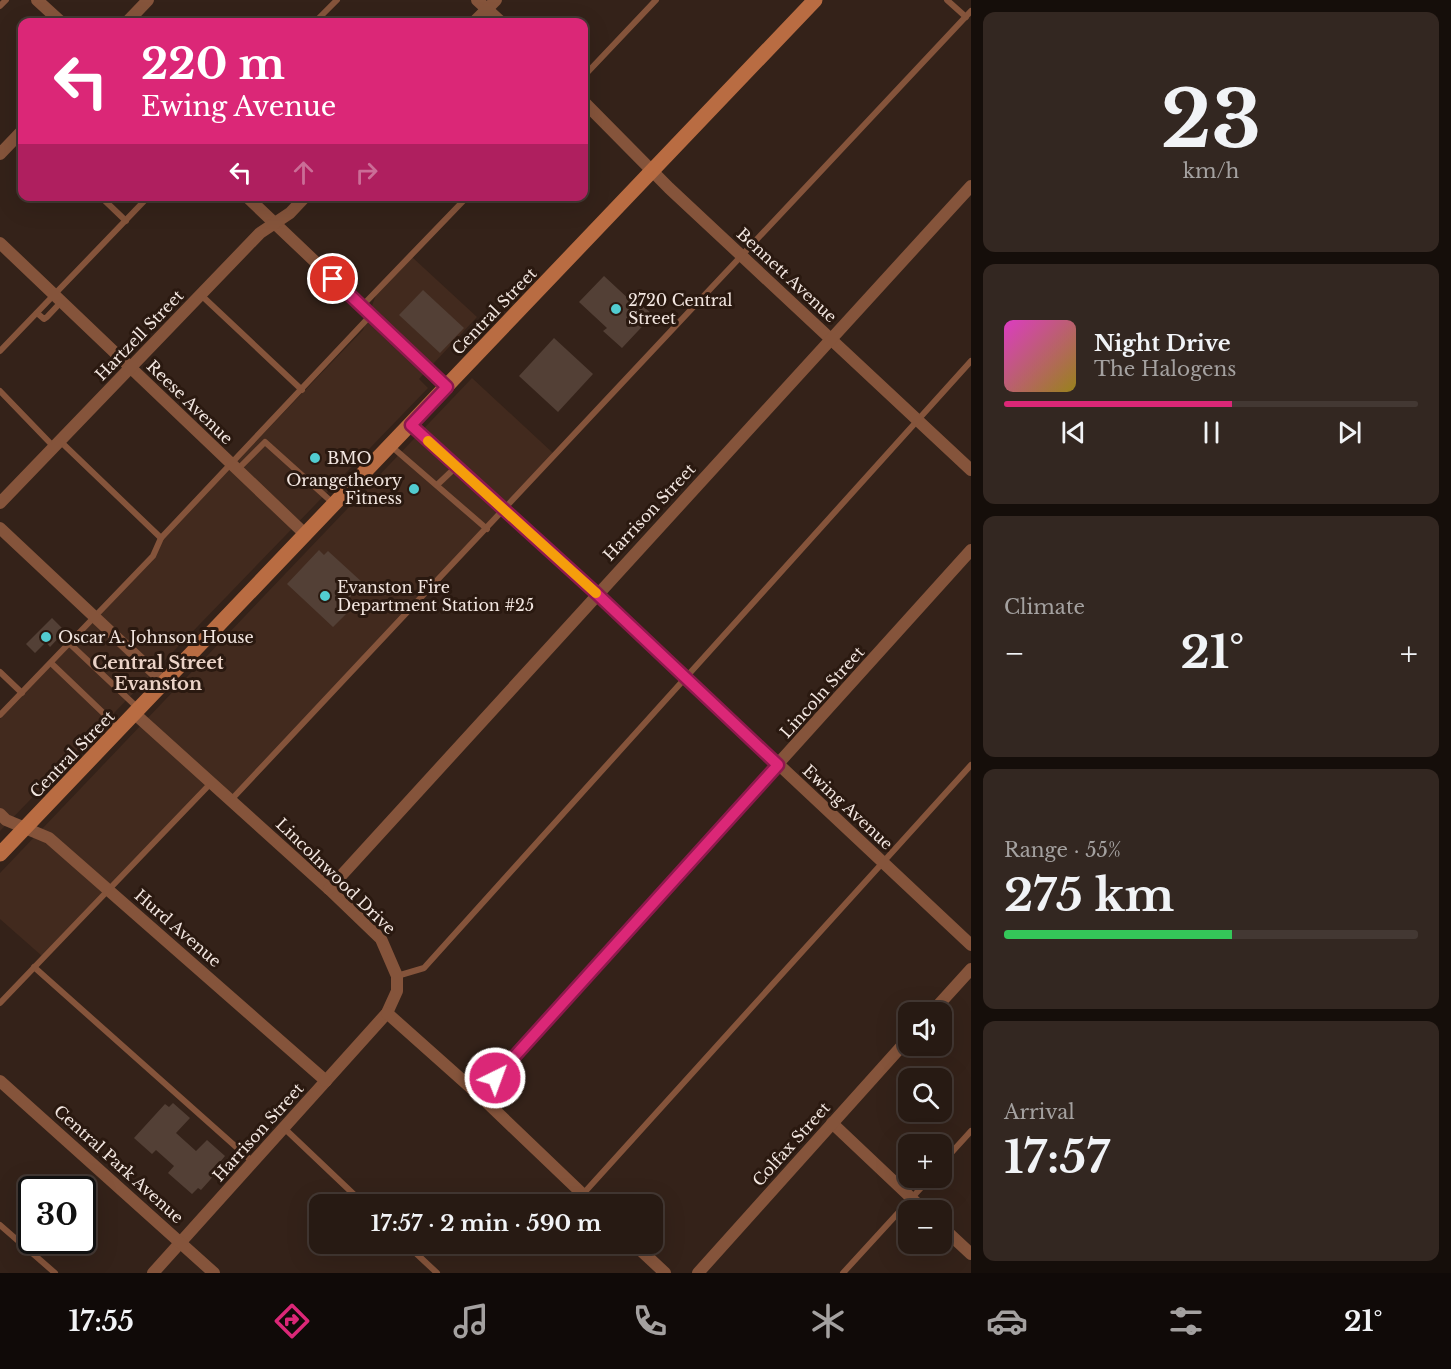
<!DOCTYPE html>
<html lang="en">
<head>
<meta charset="utf-8">
<style>
  body { margin:0; font-family:"Libre Baskerville",serif; background:#332721; color:#f1f3f6; height:100vh; display:flex; flex-direction:column; font-size:22px; white-space:nowrap }
  * { box-sizing:border-box; margin:0 }
  p { font-size:20px; color:#a4a1a0 }
  .icon { flex:none; width:33px; height:33px; fill:none; stroke:currentColor; stroke-width:2; stroke-linecap:round; stroke-linejoin:round }
  .map { position:relative; flex:1; overflow:hidden }
  .details { display:flex; flex-direction:column; gap:12px; padding:12px; background:#150e0a; width:480px }
  .details>* { flex:none }
  .top-card { position:absolute; left:18px; top:18px; width:570px; height:183px; border-radius:12px; box-shadow:0 6px 24px #0002,0 0 0 2px #433833; background:#db2777; color:#fff; overflow:hidden }
  .buttons { position:absolute; left:898px; top:1002px; display:grid; gap:12px }
  .buttons a { display:grid; place-items:center; width:54px; height:54px; border-radius:12px; background:#271a13; box-shadow:0 6px 24px #0002,0 0 0 2px #433833; font-size:30px }
  .speed { position:absolute; left:18px; top:1176px; display:flex; gap:12px; font-size:30px; font-weight:700; text-align:center }
  .speed>* { display:grid; place-content:center; width:78px; height:78px; border-radius:50%; background:#271a13; box-shadow:0 6px 24px #0002,0 0 0 2px #433833; line-height:1 }
  .speed .limit { border:3px solid #111; border-radius:9px; background:#fff; color:#111 }
  .pin { position:absolute; display:grid; place-items:center; width:51px; height:51px; color:#fff; margin:-26px; border:3px solid #fff; border-radius:50%; box-shadow:0 2px 6px #0007 }
  .me { position:absolute; width:66px; margin:-33px; rotate:42deg; stroke-linejoin:round; filter:drop-shadow(0 0 4px #0008) }
  .turn { display:flex; align-items:center; gap:21px; height:126px; padding:0 24px; font-size:27px }
  .turn .icon { width:78px; height:78px; stroke-width:2.5 }
  .turn b { display:block; font-size:42px; line-height:51px }
  .lanes { display:flex; align-items:center; height:57px; padding:0 24px; background:#0003; justify-content:center; gap:30px; direction:ltr }
  .lanes .off { opacity:.35 }
  .big { font-size:45px; font-weight:800; line-height:1.1 }
  .details .tile { flex:1; display:flex; flex-direction:column; justify-content:center; gap:9px; min-width:0; padding:0 21px; border-radius:12px; background:#332721 }
  .details .dial { align-items:center; gap:0 }
  .dial b { font-size:78px; line-height:1 }
  .song { display:flex; align-items:center; gap:18px }
  .cover { width:72px; height:72px; border-radius:9px; background:linear-gradient(135deg,hsl(310 70% 55%),hsl(50 70% 35%)) }
  .played { height:6px; border-radius:3px; background:linear-gradient(90deg,#db2777 55%,#433833 55%) }
  .keys { display:flex; justify-content:space-around; direction:ltr }
  .heat { display:flex; justify-content:space-between; align-items:center; font-size:33px; direction:ltr }
  .charge { height:9px; border-radius:4px; background:linear-gradient(90deg,#34c759 55%,#433833 0) }
  .trip { position:absolute; left:309px; top:1194px; width:354px; height:60px; border-radius:12px; background:#271a13; box-shadow:0 6px 24px #0002,0 0 0 2px #433833; font-weight:800; line-height:60px; text-align:center }
  .tabs { display:flex; height:96px; justify-content:space-around; align-items:center; background:#100a08; color:#a4a1a0 }
  .tabs .icon { width:42px; height:42px }
  .tabs .current { color:#db2777 }
  .tabs b { font-size:27px; color:#f1f3f6 }
  main { display:flex; flex:1; min-height:0 }
  .map>svg:first-child { display:block }
  .built { fill:#422a1e }
  .building { fill:#534036 }
  .lines { fill:none; stroke-linecap:round; stroke-linejoin:round }
  .lane { stroke:#85543b; stroke-width:6 }
  .street { stroke:#85543b; stroke-width:12 }
  .secondary { stroke:#b96c42; stroke-width:15 }
  .route-casing { stroke:#8e194d; stroke-width:15 }
  .route { stroke:#db2777; stroke-width:10 }
  .slow { stroke:#f59e0b; stroke-width:10 }
  .poi-dot { fill:#52ccd0; stroke:#2a1910; stroke-width:2 }
  .labels { text-anchor:middle; stroke-width:6; stroke-linejoin:round; paint-order:stroke }
  .street-label { font-size:16px; fill:#f2e6e0; stroke:#2a1910 }
  .poi-label { font-size:16px; fill:#f2e6e0; stroke:#2a1910; text-anchor:start }
  .neighbourhood-label { font-size:18px; font-weight:bold; fill:#ebd3c7; stroke:#2a1910 }
</style>
</head>
<body>
<main>
<div class="map">
<svg width="971" height="1273" viewBox="0 0 971 1273">
  <rect width="100%" height="100%" fill="#342219"/>
  <g class="built">
    <polygon points="412,257 477,317 419,379 428,388 0,831 0,719 155,557 163,538 363,330 376,295"/>
    <polygon points="472,378 554,454 230,798 211,780 42,956 0,919 0,873"/>
  </g>
  <g class="building">
    <polygon points="604,276 632,302 635,299 653,315 622,348 603,331 607,328 579,302"/>
    <polygon points="423,290 464,328 440,353 399,315"/>
    <polygon points="554,338 593,374 558,412 519,376"/>
    <polygon points="319,550 324,555 328,551 363,583 340,608 346,614 333,627 287,584"/>
    <polygon points="52,618 65,631 50,647 46,642 35,653 26,644"/>
    <polygon points="173,1103 190,1118 176,1133 196,1151 207,1140 225,1156 215,1168 218,1171 201,1190 198,1188 192,1194 168,1173 174,1166 156,1150 152,1154 134,1138 165,1104 169,1107"/>
  </g>
  <g class="lines">
    <g class="lane">
      <polyline points="947,0 966,17"/>
      <polyline points="0,6 6,0"/>
      <polyline points="315,22 337,0"/>
      <polyline points="584,76 656,0"/>
      <polyline points="100,196 126,221"/>
      <polyline points="201,295 302,390"/>
      <polyline points="362,306 468,196"/>
      <polyline points="37,313 44,319 47,317 62,301"/>
      <polyline points="0,351 149,196"/>
      <polyline points="0,391 54,447"/>
      <polyline points="60,441 161,538"/>
      <polyline points="391,446 487,529"/>
      <polyline points="237,470 265,442 334,504"/>
      <polyline points="437,485 456,467"/>
      <polyline points="69,643 139,709"/>
      <polyline points="51,663 120,729"/>
      <polyline points="0,672 22,693"/>
      <polyline points="0,715 153,556 161,538 371,315"/>
      <polyline points="231,800 971,11"/>
      <polyline points="34,967 253,1162"/>
      <polyline points="397,976 424,968 971,361"/>
      <polyline points="0,1003 211,783"/>
      <polyline points="284,1128 364,1204"/>
      <polyline points="942,1163 971,1131"/>
      <polyline points="583,1194 971,765"/>
      <polyline points="0,1225 55,1273"/>
      <polyline points="406,1244 437,1273"/>
      <polyline points="843,1273 930,1178"/>
    </g>
    <g class="street">
      <polyline points="37,0 61,22"/>
      <polyline points="477,0 501,22"/>
      <polyline points="127,22 148,0"/>
      <polyline points="474,22 496,0"/>
      <polyline points="584,102 669,188 971,470"/>
      <polyline points="0,154 22,131"/>
      <polyline points="246,196 447,387"/>
      <polyline points="0,243 306,535"/>
      <polyline points="411,425 596,593 971,945"/>
      <polyline points="0,503 260,233 290,213 306,196"/>
      <polyline points="0,528 165,683"/>
      <polyline points="135,714 329,889 381,939 397,976 397,991 387,1013 153,1273"/>
      <polyline points="0,814 6,820 49,838 326,1081"/>
      <polyline points="329,889 971,186"/>
      <polyline points="932,1012 971,969"/>
      <polyline points="387,1013 479,1095 593,1204"/>
      <polyline points="0,1081 214,1273"/>
      <polyline points="479,1095 971,550"/>
      <polyline points="832,1123 924,1210"/>
      <polyline points="942,1227 971,1254"/>
      <polyline points="634,1244 665,1273"/>
      <polyline points="698,1273 909,1038"/>
    </g>
    <polyline class="secondary" points="0,854 815,0"/>
  </g>
  <g class="lines">
    <defs>
      <polyline id="route" points="333,279 447,387 411,425 596,593 778,765 495,1078"/>
    </defs>
    <use href="#route" class="route-casing"/>
    <use href="#route" class="route"/>
    <polyline class="slow" points="428,441 596,593"/>
  </g>
  <g class="poi-dot">
    <circle cx="616" cy="309" r="6"/>
    <circle cx="315" cy="458" r="6"/>
    <circle cx="414" cy="489" r="6"/>
    <circle cx="325" cy="596" r="6"/>
    <circle cx="46" cy="637" r="6"/>
  </g>
  <g class="labels">
    <g class="street-label">
      <text transform="translate(787 275) rotate(43)" y="6">Bennett Avenue</text>
      <text transform="translate(494 311) rotate(-46)" y="6">Central Street</text>
      <text transform="translate(139 335) rotate(-46)" y="6">Hartzell Street</text>
      <text transform="translate(190 402) rotate(44)" y="6">Reese Avenue</text>
      <text transform="translate(649 512) rotate(-47)" y="6">Harrison Street</text>
      <text transform="translate(822 692) rotate(-48)" y="6">Lincoln Street</text>
      <text transform="translate(72 754) rotate(-46)" y="6">Central Street</text>
      <text transform="translate(848 807) rotate(43)" y="6">Ewing Avenue</text>
      <text transform="translate(336 876) rotate(44)" y="6">Lincolnwood Drive</text>
      <text transform="translate(178 928) rotate(41)" y="6">Hurd Avenue</text>
      <text transform="translate(258 1132) rotate(-48)" y="6">Harrison Street</text>
      <text transform="translate(791 1144) rotate(-48)" y="6">Colfax Street</text>
      <text transform="translate(119 1164) rotate(42)" y="6">Central Park Avenue</text>
    </g>
    <g class="poi-label">
      <text x="628" y="306">2720 Central<tspan x="628" dy="18">Street</tspan></text>
      <text x="327" y="464">BMO</text>
      <text x="402" y="486" text-anchor="end">Orangetheory<tspan x="402" dy="18">Fitness</tspan></text>
      <text x="337" y="593">Evanston Fire<tspan x="337" dy="18">Department Station #25</tspan></text>
      <text x="58" y="643">Oscar A. Johnson House</text>
    </g>
    <g class="neighbourhood-label">
      <text x="158" y="669">Central Street<tspan x="158" dy="21">Evanston</tspan></text>
    </g>
  </g>
</svg>
<div class="buttons">
<a><svg class="icon" aria-label="sound" viewBox="0 0 24 24"><path d="M4 9h4l5-4v14l-5-4H4zM17 9q2 3 0 6"/></svg></a>
<a><svg class="icon" aria-label="search" viewBox="0 0 24 24"><circle cx="10" cy="10" r="6"/><path d="M15 15l6 6"/></svg></a>
<a>+</a>
<a>−</a>
</div>
<div class="speed"><div class="limit">30</div></div>
<div class="pin" style="left:333px;top:279px;background:#d93025"><svg class="icon" aria-label="arrive" viewBox="0 0 24 24"><path d="M6 21V4h12l-3 4 3 4H6"/></svg></div>
<svg class="me" style="left:495px;top:1078px" viewBox="-20 -20 40 40"><circle r="17" fill="#db2777" stroke="#fff" stroke-width="3"/><path d="M0-11L8 9 0 5-8 9z" fill="#fff"/></svg>
<div class="trip">17:57 · 2 min · 590 m</div>
<div class="top-card">
<div class="turn"><svg class="icon" aria-label="left" viewBox="0 0 24 24"><path d="M17 20v-9H6M10 6l-5 5 5 5"/></svg><div><b>220 m</b>Ewing Avenue</div></div>
<div class="lanes"><svg class="icon" aria-label="left" viewBox="0 0 24 24"><path d="M17 20v-9H6M10 6l-5 5 5 5"/></svg><svg class="icon off" aria-label="ahead" viewBox="0 0 24 24"><path d="M12 20V5M6 11l6-6 6 6"/></svg><svg class="icon off" aria-label="right" viewBox="0 0 24 24"><path d="M7 20v-9h11M14 6l5 5-5 5"/></svg></div>
</div>
</div>
<section class="details">
<div class="tile dial"><b>23</b><p>km/h</p></div>
<div class="tile">
<div class="song"><i class="cover"></i><div><b>Night Drive</b><p>The Halogens</p></div></div>
<div class="played"></div>
<div class="keys"><svg class="icon" aria-label="previous" viewBox="0 0 24 24"><path d="M18 5L8 12l10 7zM5 5v14"/></svg><svg class="icon" aria-label="pause" viewBox="0 0 24 24"><path d="M8 5v14M16 5v14"/></svg><svg class="icon" aria-label="next" viewBox="0 0 24 24"><path d="M6 5l10 7-10 7zM19 5v14"/></svg></div>
</div>
<div class="tile"><p>Climate</p>
<div class="heat"><a>−</a><b class="big">21°</b><a>+</a></div>
</div>
<div class="tile"><p>Range · 55%</p><b class="big">275 km</b><div class="charge"></div></div>
<div class="tile"><p>Arrival</p><b class="big">17:57</b></div>
</section>
</main>
<nav class="tabs">
<b>17:55</b>
<svg class="icon current" aria-label="directions" viewBox="0 0 24 24"><path d="M12 3l9 9-9 9-9-9zM9 14v-3h6M13 9l2 2-2 2"/></svg>
<svg class="icon" aria-label="music" viewBox="0 0 24 24"><path d="M9 18V5l10-2v13"/><circle cx="6" cy="18" r="3"/><circle cx="16" cy="16" r="3"/></svg>
<svg class="icon" aria-label="phone" viewBox="0 0 24 24"><path d="M5 4h4l2 5-3 2q2 4 5 5l2-3 5 2v4C11 20 4 13 5 4z"/></svg>
<svg class="icon" aria-label="climate" viewBox="0 0 24 24"><path d="M12 3v18M4 7l16 10M4 17L20 7"/></svg>
<svg class="icon" aria-label="car" viewBox="0 0 24 24"><path d="M5 17H2v-5l4-1 3-4h7l3 4 3 1v5h-3M9 17h6M6 11h13"/><circle cx="7" cy="17" r="2"/><circle cx="17" cy="17" r="2"/></svg>
<svg class="icon" aria-label="filters" viewBox="0 0 24 24"><path d="M4 7h16M4 17h16"/><circle cx="9" cy="7" r="2"/><circle cx="15" cy="17" r="2"/></svg>
<b>21°</b>
</nav>
</body>
</html>
